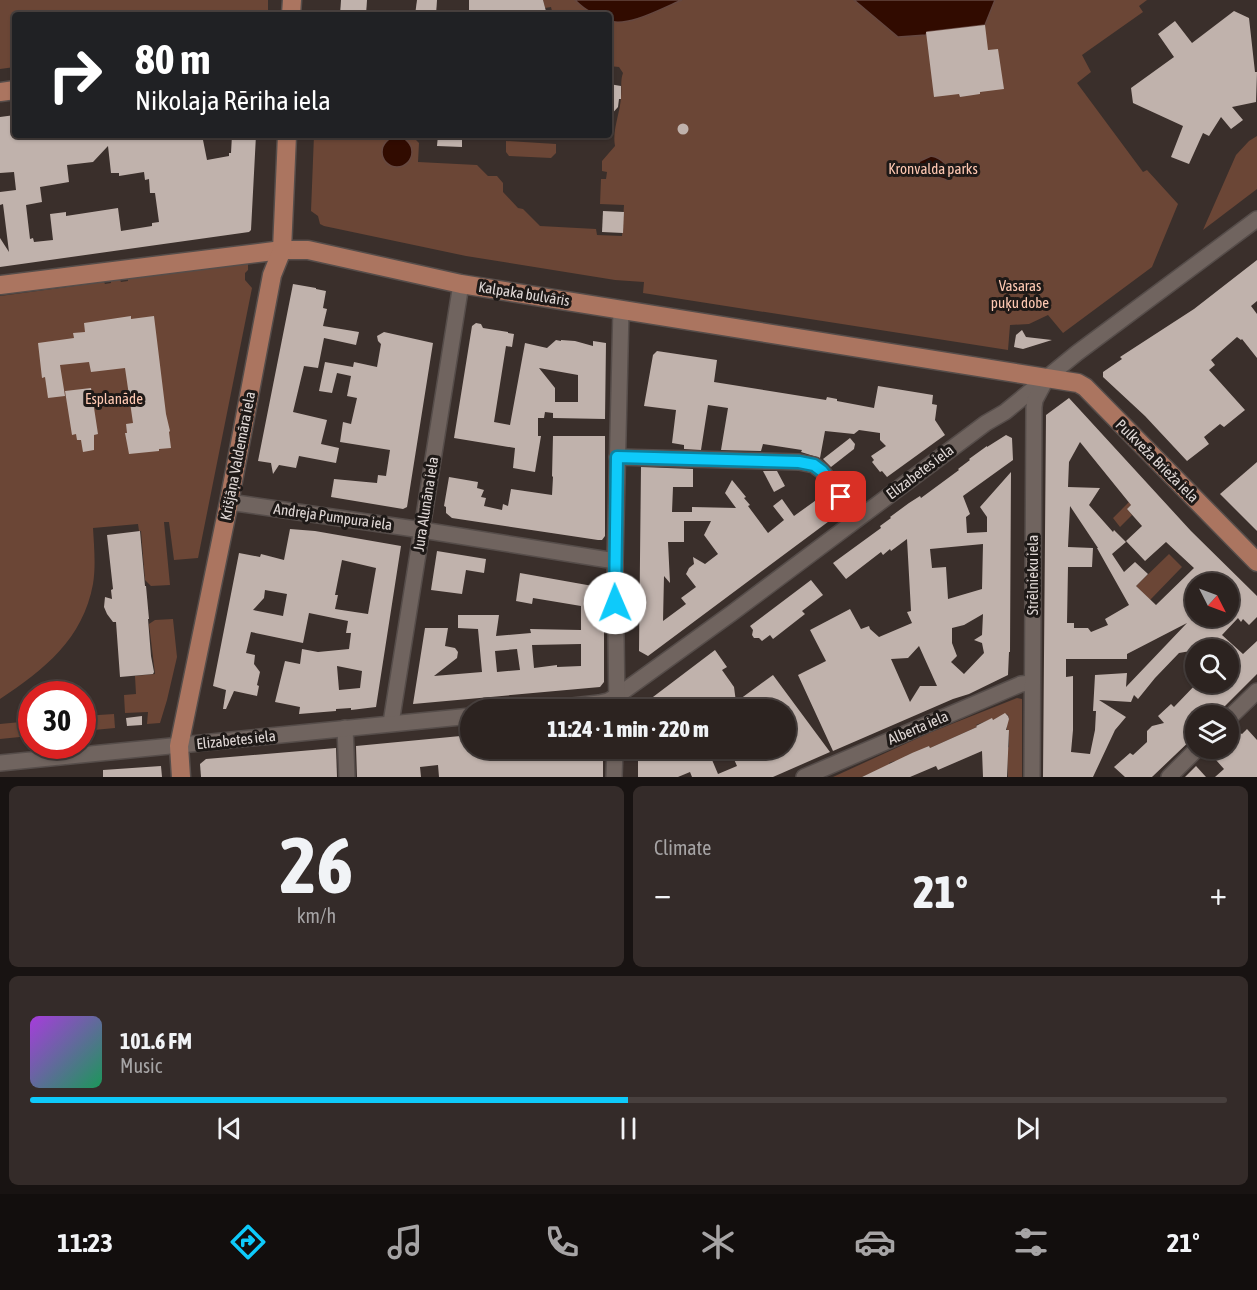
<!DOCTYPE html>
<html lang="en">
<head>
<meta charset="utf-8">
<style>
  body { margin:0; font-family:"Asap Condensed",sans-serif; background:#342b29; color:#f1f3f6; height:100vh; display:flex; flex-direction:column; font-size:22px; white-space:nowrap }
  * { box-sizing:border-box; margin:0 }
  p { font-size:20px; color:#a6a4a5 }
  .icon { flex:none; width:33px; height:33px; fill:none; stroke:currentColor; stroke-width:2; stroke-linecap:round; stroke-linejoin:round }
  .map { position:relative; height:777px; overflow:hidden }
  .side { display:flex; flex-direction:column; gap:9px; padding:9px; background:#181312; flex:1 }
  .side>* { flex:none }
  .banner { position:absolute; left:12px; top:12px; width:600px; height:126px; border-radius:6px; box-shadow:0 2px 4px #0004,0 0 0 2px #48403e; background:#202124; color:#fff; overflow:hidden }
  .needle { width:39px; rotate:132deg }
  .controls { position:absolute; left:1185px; top:573px; display:grid; gap:12px }
  .controls a { display:grid; place-items:center; width:54px; height:54px; border-radius:50%; background:#2c2320; box-shadow:0 2px 4px #0004,0 0 0 2px #48403e; font-size:30px }
  .speed { position:absolute; left:18px; top:681px; display:flex; gap:12px; font-size:30px; font-weight:700; text-align:center }
  .speed>* { display:grid; place-content:center; width:78px; height:78px; border-radius:50%; background:#2c2320; box-shadow:0 2px 4px #0004,0 0 0 2px #48403e; line-height:1 }
  .speed .limit { border:9px solid #d22; background:#fff; color:#111 }
  .pin { position:absolute; display:grid; place-items:center; width:51px; height:51px; color:#fff; margin:-26px; border-radius:12px; box-shadow:0 3px 9px #0006 }
  .me { position:absolute; width:66px; margin:-33px; rotate:359deg; stroke-linejoin:round; filter:drop-shadow(0 0 4px #0008) }
  .turn { display:flex; align-items:center; gap:21px; height:126px; padding:0 24px; font-size:27px }
  .turn .icon { width:78px; height:78px; stroke-width:2.5 }
  .turn b { display:block; font-size:42px; line-height:51px }
  .big { font-size:45px; font-weight:800; line-height:1.1 }
  .side .tile { flex:1; display:flex; flex-direction:column; justify-content:center; gap:9px; min-width:0; padding:0 21px; border-radius:9px; background:#342b29 }
  .side .dial { align-items:center; gap:0 }
  .dial b { font-size:78px; line-height:1 }
  .song { display:flex; align-items:center; gap:18px }
  .cover { width:72px; height:72px; border-radius:9px; background:linear-gradient(135deg,hsl(280 70% 55%),hsl(150 70% 35%)) }
  .played { height:6px; border-radius:3px; background:linear-gradient(90deg,#0ecafa 50%,#48403e 50%) }
  .keys { display:flex; justify-content:space-around; direction:ltr }
  .heat { display:flex; justify-content:space-between; align-items:center; font-size:33px; direction:ltr }
  .side .tiles { flex:1; display:grid; gap:9px; grid-template-columns:1fr 1fr }
  .tile:last-child { grid-column:span 2 }
  .trip { position:absolute; left:460px; top:699px; width:336px; height:60px; border-radius:30px; background:#2c2320; box-shadow:0 2px 4px #0004,0 0 0 2px #48403e; font-weight:800; line-height:60px; text-align:center }
  .tabs { display:flex; height:96px; justify-content:space-around; align-items:center; background:#120e0d; color:#a6a4a5 }
  .tabs .icon { width:42px; height:42px }
  .tabs .active { color:#0ecafa }
  .tabs b { font-size:27px; color:#f1f3f6 }
  .map>svg:first-child { display:block }
  .green { fill:#6b4636 }
  .water { fill:#310b00; stroke:#664840; stroke-width:1.5 }
  .building { fill:#c0b2ac; fill-rule:evenodd }
  .lines { fill:none; stroke-linecap:round; stroke-linejoin:round }
  .minor-casing { stroke:#564d4a; stroke-width:18 }
  .major-casing { stroke:#564d4a; stroke-width:21 }
  .minor { stroke:#70645f; stroke-width:15 }
  .major { stroke:#ab7560; stroke-width:18 }
  .route-casing { stroke:#0983a2; stroke-width:15 }
  .route { stroke:#0ecafa; stroke-width:10 }
  .labels { text-anchor:middle; stroke-width:6; stroke-linejoin:round; paint-order:stroke }
  .park-label { font-size:15px; fill:#fec8b2; stroke:#1e1917 }
  .street-label { font-size:15px; fill:#e0d8d6; stroke:#1e1917 }
</style>
</head>
<body>
<div class="map">
<svg width="1257" height="777" viewBox="0 0 1257 777">
  <rect width="100%" height="100%" fill="#3a2f2b"/>
  <g class="green">
    <polygon points="0,0 268,0 268,15 15,15 15,67 0,69"/>
    <path d="M 543,0 L 1147,0 L 1139,6 L 1143,12 L 1082,55 L 1091,72 L 1077,83 L 1143,172 L 1147,170 L 1178,204 L 1152,267 L 1063,333 L 1048,315 L 1029,324 L 1010,325 L 1008,350 L 643,293 L 644,282 L 615,280 L 466,256 L 324,226 L 320,224 L 318,216 L 311,211 L 314,135 L 376,135 L 376,140 L 381,135 L 411,135 L 419,143 L 418,162 L 477,165 L 488,176 L 497,176 L 503,183 L 503,192 L 518,208 L 523,209 L 540,226 L 596,229 L 597,235 L 622,236 L 624,205 L 600,204 L 601,179 L 606,179 L 607,172 L 602,171 L 602,161 L 615,146 C 612,130 620,114 621,97 C 622,89 620,81 623,73 L 619,67 L 609,66 L 609,15 L 553,15 L 551,7 L 545,8 Z"/>
    <polygon points="1257,136 1257,189 1203,230 1236,155 1249,141"/>
    <polygon points="506,141 556,144 556,153 551,158 509,156 506,152"/>
    <path d="M 244,263 L 248,264 L 248,270 L 245,273 L 245,280 L 252,288 L 198,558 L 174,560 L 169,522 L 164,522 L 170,585 L 151,586 L 145,580 L 141,531 L 139,531 L 138,524 L 93,528 C 94,546 96,566 93,584 C 83,639 44,670 0,699 L 0,296 L 104,282 L 105,284 L 111,283 L 111,281 L 120,280 L 121,282 L 128,281 L 128,279 Z"/>
    <polygon points="1129,502 1131,505 1127,509 1132,515 1120,527 1113,518"/>
    <polygon points="1169,554 1182,567 1150,600 1136,586"/>
    <polygon points="173,619 177,657 167,700 160,723 147,724 148,712 125,713 124,695 136,694 135,676 155,674 149,624 155,620"/>
    <polygon points="1017,698 1022,699 1022,777 1008,777 1007,748 1009,747 1009,730 1007,730 1007,722 1009,719 1008,715 1005,714 993,720 992,719 976,725 977,727 930,748 929,746 913,755 912,753 906,756 906,758 896,762 895,761 889,763 890,765 862,777 833,777 929,733"/>
    <polygon points="114,714 115,728 83,731 83,716"/>
    <polygon points="31,721 31,731 30,736 0,739 0,724"/>
  </g>
  <g class="water">
    <path d="M 575,0 L 682,0 C 662,8 630,27 609,21 L 609,15 C 593,15 586,11 575,0 Z"/>
    <polygon points="854,0 995,0 985,25 927,32 926,35 898,37"/>
    <circle cx="397" cy="152" r="15"/>
    <path d="M 931,156 C 943,158 950,167 947,180 L 915,170 L 920,161 Z"/>
  </g>
  <g class="building">
    <polygon points="341,0 367,0 366,15 340,15"/>
    <polygon points="417,0 437,0 436,15 415,15"/>
    <polygon points="469,0 543,0 547,15 469,15"/>
    <polygon points="1234,11 1249,18 1255,72 1257,72 1256,102 1232,107 1243,120 1231,129 1221,117 1209,136 1203,133 1189,164 1171,157 1183,126 1133,103 1131,88 1174,57 1158,34 1175,21 1192,43"/>
    <polygon points="985,25 988,50 998,49 1004,89 980,92 980,94 960,97 959,94 934,97 926,32"/>
    <polygon points="609,84 621,86 621,99 619,99 618,107 609,117"/>
    <path d="M 15,115 L 15,135 L 202,135 L 207,160 L 229,156 L 229,153 L 231,153 L 232,135 L 256,135 L 251,230 L 249,232 L 0,267 L 0,238 L 9,252 L 3,204 L 0,205 L 0,192 L 16,190 L 14,172 L 0,173 L 0,117 ZM 108,146 L 111,173 L 119,173 L 119,176 L 144,172 L 145,180 L 149,179 L 150,193 L 155,193 L 159,222 L 152,223 L 152,226 L 121,231 L 118,208 L 66,216 L 66,212 L 50,214 L 53,240 L 34,242 L 33,238 L 30,239 L 26,205 L 42,202 L 40,187 L 69,182 L 67,165 L 93,162 Z"/>
    <circle cx="683" cy="129" r="5.5"/>
    <polygon points="438,135 462,135 462,147 437,146"/>
    <polygon points="603,211 624,212 623,233 602,232"/>
    <polygon points="1257,260 1257,301 1251,306 1257,314 1257,358 1242,339 1241,340 1237,337 1211,360 1215,365 1209,370 1245,410 1224,427 1220,424 1204,437 1209,444 1187,461 1145,416 1103,377 1103,372 1122,359 1120,357 1194,309"/>
    <polygon points="293,284 316,288 316,289 326,291 323,308 327,309 323,326 359,332 356,345 324,338 318,368 304,366 293,412 327,420 321,444 339,448 336,463 299,456 296,468 279,465 273,474 271,463 258,461"/>
    <polygon points="131,316 131,319 154,316 166,414 170,431 169,432 171,448 159,449 159,451 129,454 125,433 127,433 126,424 133,423 125,368 91,372 89,362 60,365 65,396 48,398 45,377 42,378 38,343 74,338 73,333 85,332 84,323"/>
    <path d="M 476,323 L 481,324 L 483,328 L 508,332 L 508,333 L 514,334 L 512,347 L 506,346 L 494,422 L 510,425 L 525,343 L 547,348 L 556,340 L 561,341 L 561,340 L 575,341 L 593,346 L 593,341 L 606,343 L 605,419 L 553,418 L 553,413 L 545,412 L 544,418 L 538,418 L 538,436 L 541,436 L 535,472 L 513,468 L 515,448 L 454,438 L 472,326 ZM 539,368 L 578,375 L 578,402 L 555,402 L 555,388 Z"/>
    <polygon points="1022,330 1026,337 1052,340 1023,349 1014,347 1016,335"/>
    <polygon points="384,332 433,343 407,507 403,509 331,497 334,479 377,483 378,475 386,476 390,450 340,442 343,422 351,424 357,398 347,396 351,376 337,373 332,393 319,391 325,362 353,367 354,362 377,367 381,344 378,341 377,336"/>
    <polygon points="657,351 717,360 714,382 826,400 827,397 837,399 837,401 874,408 878,386 933,395 932,404 937,405 935,420 945,435 887,477 882,471 880,472 872,462 874,460 871,456 886,446 880,440 880,433 859,430 854,434 825,431 820,458 801,452 802,450 763,444 761,451 721,450 728,408 708,405 701,450 684,449 684,445 672,443 676,410 644,406 653,355"/>
    <polygon points="91,388 98,434 94,435 94,450 83,452 81,440 77,440 76,434 72,435 65,391"/>
    <path d="M 1069,398 L 1191,531 L 1257,596 L 1257,617 L 1249,625 L 1243,619 L 1241,622 L 1238,618 L 1222,635 L 1243,654 L 1257,641 L 1257,674 L 1215,716 L 1196,716 L 1196,735 L 1152,777 L 1125,777 L 1114,767 L 1130,753 L 1133,755 L 1147,742 L 1147,731 L 1152,726 L 1164,723 L 1158,716 L 1171,704 L 1174,707 L 1198,682 L 1228,682 L 1228,650 L 1225,650 L 1219,643 L 1212,650 L 1196,650 L 1179,653 L 1155,678 L 1138,699 L 1134,695 L 1131,702 L 1099,700 L 1126,717 L 1115,730 L 1093,777 L 1043,777 L 1046,415 ZM 1080,442 L 1131,505 L 1127,509 L 1142,526 L 1126,541 L 1145,561 L 1166,542 L 1194,568 L 1156,605 L 1136,586 L 1148,574 L 1135,562 L 1124,572 L 1112,554 L 1126,542 L 1114,530 L 1113,532 L 1089,505 L 1100,488 L 1068,487 L 1069,462 ZM 1070,506 L 1098,548 L 1097,548 L 1129,605 L 1105,619 L 1108,625 L 1091,632 L 1088,628 L 1074,628 L 1074,623 L 1067,623 L 1068,567 L 1092,567 L 1093,548 L 1068,547 ZM 1196,584 L 1228,584 L 1228,616 L 1196,616 ZM 1187,623 L 1126,687 L 1127,673 L 1095,675 L 1093,711 L 1096,711 L 1095,730 L 1090,754 L 1071,752 L 1073,730 L 1073,676 L 1066,677 L 1066,659 L 1127,659 L 1127,654 Z"/>
    <path d="M 1006,435 L 1012,438 L 1013,460 L 963,496 L 970,514 L 966,517 L 967,533 L 987,532 L 987,517 L 980,507 L 1011,472 L 1010,652 L 1009,652 L 1008,675 L 969,694 L 953,699 L 833,751 L 798,675 L 826,661 L 810,630 L 850,609 L 861,629 L 869,626 L 870,629 L 879,637 L 912,623 L 907,612 L 911,611 L 907,539 L 891,551 L 890,549 L 883,555 L 881,552 L 846,579 L 833,563 L 881,528 L 880,526 L 891,518 L 890,517 L 909,503 L 920,496 L 921,498 L 959,470 L 958,469 L 970,460 L 969,459 L 987,446 L 987,447 ZM 983,544 L 982,589 L 948,599 L 946,567 L 932,568 L 930,549 ZM 983,614 L 982,635 L 974,640 L 982,643 L 984,653 L 964,674 L 951,662 L 957,656 L 952,643 L 952,628 L 964,625 ZM 919,646 L 937,686 L 920,686 L 910,702 L 891,659 L 908,658 Z"/>
    <polygon points="553,436 605,436 605,536 602,540 598,540 452,518 446,513 446,507 444,506 449,477 478,482 477,488 484,490 481,497 486,498 484,506 502,510 503,504 508,506 511,489 552,495 553,477 552,476"/>
    <polygon points="850,438 855,444 854,449 831,467 823,459"/>
    <polygon points="1257,462 1257,531 1220,494"/>
    <path d="M 641,467 L 693,469 L 693,487 L 673,487 L 672,512 L 692,512 L 692,507 L 736,508 L 725,493 L 732,480 L 746,497 L 744,498 L 750,505 L 748,506 L 768,533 L 784,520 L 773,506 L 782,499 L 794,516 L 826,493 L 840,513 L 648,656 L 639,651 ZM 684,521 L 711,521 L 704,535 L 718,554 L 705,564 L 693,557 L 694,564 L 689,568 L 686,574 L 696,587 L 681,598 L 686,604 L 663,621 L 664,576 L 670,583 L 668,542 L 684,542 Z"/>
    <polygon points="763,471 777,471 785,486 774,492"/>
    <path d="M 290,529 L 315,531 L 401,546 L 376,707 L 351,710 L 351,708 L 336,709 L 336,711 L 299,714 L 300,707 L 275,702 L 285,661 L 300,664 L 302,649 L 318,652 L 349,649 L 351,633 L 346,633 L 348,621 L 309,613 L 303,643 L 251,632 L 246,653 L 255,655 L 254,664 L 260,672 L 257,685 L 259,686 L 257,696 L 234,691 L 226,709 L 223,709 L 226,690 L 213,686 L 239,553 L 260,557 L 261,554 L 284,560 ZM 342,560 L 376,568 L 368,614 L 335,609 L 338,595 L 335,595 ZM 265,590 L 287,594 L 283,616 L 253,610 L 264,598 ZM 337,666 L 362,671 L 360,688 L 339,690 Z"/>
    <polygon points="140,531 145,586 146,586 149,619 148,619 151,656 154,672 153,674 120,677 116,622 113,622 107,614 104,607 105,597 112,599 111,590 113,589 107,535"/>
    <polygon points="437,551 486,559 484,573 466,570 462,594 431,590"/>
    <path d="M 520,573 L 604,588 L 604,682 L 600,687 L 413,704 L 425,628 L 448,628 L 445,646 L 455,648 L 458,652 L 457,658 L 434,676 L 482,672 L 478,629 L 458,628 L 458,615 L 499,615 L 496,636 L 531,633 L 530,629 L 581,630 L 581,606 L 533,598 L 532,604 L 516,601 ZM 581,644 L 581,666 L 557,667 L 557,665 L 534,668 L 532,645 ZM 517,649 L 520,670 L 497,672 L 495,651 Z"/>
    <polygon points="811,580 823,595 802,611 805,614 773,639 770,635 762,641 759,638 754,638 752,635 753,630 750,626"/>
    <polygon points="715,650 727,667 722,670 734,687 736,702 773,675 830,752 773,777 692,777 690,772 678,777 638,777 638,748 707,748 718,774 737,766 729,748 786,748 786,725 795,721 781,701 769,710 655,710 649,700"/>
    <polygon points="1005,713 1008,716 1009,719 1006,730 1009,730 1007,777 983,777 982,751 938,770 936,766 910,777 862,777 912,753 929,746 930,748 977,727 976,726 992,718 993,720"/>
    <polygon points="142,716 142,725 127,726 126,718"/>
    <polygon points="1247,729 1257,740 1257,777 1215,777 1224,769 1216,760 1226,748 1228,748 1228,746 1240,733 1242,734"/>
    <polygon points="471,735 471,748 603,748 603,777 439,777 438,765 420,767 421,777 357,777 356,746"/>
    <polygon points="336,748 337,777 201,777 200,764 206,759"/>
    <polygon points="161,766 162,777 103,777 103,770"/>
    <polygon points="1196,766 1206,777 1185,777"/>
  </g>
  <g class="lines">
    <defs>
      <g id="minor">
        <polyline points="617,457 799,462 814,465 822,471 857,519"/>
        <polyline points="229,502 422,530 615,561"/>
        <polyline points="538,710 599,703 608,701 617,696 732,613 986,423 1005,412 1077,353 1257,219"/>
        <polyline points="617,710 615,561 621,309"/>
        <polyline points="1228,719 1257,691"/>
        <polyline points="391,723 461,284"/>
        <polyline points="345,728 347,777"/>
        <polyline points="0,763 471,716"/>
        <polyline points="614,777 615,748"/>
        <polyline points="804,777 1021,684 1032,683"/>
        <polyline points="1032,777 1034,407 1035,400 1043,385"/>
        <polyline points="1169,777 1198,748"/>
      </g>
      <g id="major">
        <polyline points="291,15 292,0"/>
        <polyline points="0,92 15,90"/>
        <polyline points="0,285 282,250 308,250 461,284 1078,383 1085,387 1257,562"/>
        <polyline points="181,777 179,746 229,502 272,275 282,250 287,135"/>
      </g>
    </defs>
    <use href="#minor" class="minor-casing"/>
    <use href="#major" class="major-casing"/>
    <use href="#minor" class="minor"/>
    <use href="#major" class="major"/>
  </g>
  <g class="lines">
    <defs>
      <polyline id="route" points="615,603 617,457 799,462 814,465 822,471 841,497"/>
    </defs>
    <use href="#route" class="route-casing"/>
    <use href="#route" class="route"/>
  </g>
  <g class="labels">
    <g class="park-label">
      <text x="933" y="174">Kronvalda parks</text>
      <text x="1020" y="291">Vasaras<tspan x="1020" dy="17">puķu dobe</tspan></text>
      <text x="114" y="404">Esplanāde</text>
    </g>
    <g class="street-label">
      <text transform="translate(524 294) rotate(9)" y="5">Kalpaka bulvāris</text>
      <text transform="translate(238 456) rotate(-79)" y="5">Krišjāņa Valdemāra iela</text>
      <text transform="translate(1157 461) rotate(45)" y="5">Pulkveža Brieža iela</text>
      <text transform="translate(920 472) rotate(-37)" y="5">Elizabetes iela</text>
      <text transform="translate(426 504) rotate(-81)" y="5">Jura Alunāna iela</text>
      <text transform="translate(333 517) rotate(8)" y="5">Andreja Pumpura iela</text>
      <text transform="translate(1033 575) rotate(-90)" y="5">Strēlnieku iela</text>
      <text transform="translate(918 728) rotate(-23)" y="5">Alberta iela</text>
      <text transform="translate(236 740) rotate(-6)" y="5">Elizabetes iela</text>
    </g>
  </g>
</svg>
<div class="controls">
<a><svg class="needle" viewBox="-14 -14 28 28"><path d="M0-13l5 13h-10z" fill="#e53935"/><path d="M0 13l5-13h-10z" fill="#a6a4a5"/></svg></a>
<a><svg class="icon" aria-label="search" viewBox="0 0 24 24"><circle cx="10" cy="10" r="6"/><path d="M15 15l6 6"/></svg></a>
<a><svg class="icon" aria-label="layers" viewBox="0 0 24 24"><path d="M12 4l9 5-9 5-9-5zM3 14l9 5 9-5"/></svg></a>
</div>
<div class="speed"><div class="limit">30</div></div>
<div class="pin" style="left:841px;top:497px;background:#d93025"><svg class="icon" aria-label="arrive" viewBox="0 0 24 24"><path d="M6 21V4h12l-3 4 3 4H6"/></svg></div>
<svg class="me" style="left:615px;top:603px" viewBox="-20 -20 40 40"><circle r="19" fill="#fff"/><path d="M0-13L10 11 0 6-10 11z" fill="#0ecafa"/></svg>
<div class="trip">11:24 · 1 min · 220 m</div>
<div class="banner">
<div class="turn"><svg class="icon" aria-label="right" viewBox="0 0 24 24"><path d="M7 20v-9h11M14 6l5 5-5 5"/></svg><div><b>80 m</b>Nikolaja Rēriha iela</div></div>
</div>
</div>
<section class="side">
<div class="tiles">
<div class="tile dial"><b>26</b><p>km/h</p></div>
<div class="tile"><p>Climate</p>
<div class="heat"><a>−</a><b class="big">21°</b><a>+</a></div>
</div>
<div class="tile">
<div class="song"><i class="cover"></i><div><b>101.6 FM</b><p>Music</p></div></div>
<div class="played"></div>
<div class="keys"><svg class="icon" aria-label="previous" viewBox="0 0 24 24"><path d="M18 5L8 12l10 7zM5 5v14"/></svg><svg class="icon" aria-label="pause" viewBox="0 0 24 24"><path d="M8 5v14M16 5v14"/></svg><svg class="icon" aria-label="next" viewBox="0 0 24 24"><path d="M6 5l10 7-10 7zM19 5v14"/></svg></div>
</div>
</div>
</section>
<nav class="tabs">
<b>11:23</b>
<svg class="icon active" aria-label="directions" viewBox="0 0 24 24"><path d="M12 3l9 9-9 9-9-9zM9 14v-3h6M13 9l2 2-2 2"/></svg>
<svg class="icon" aria-label="music" viewBox="0 0 24 24"><path d="M9 18V5l10-2v13"/><circle cx="6" cy="18" r="3"/><circle cx="16" cy="16" r="3"/></svg>
<svg class="icon" aria-label="phone" viewBox="0 0 24 24"><path d="M5 4h4l2 5-3 2q2 4 5 5l2-3 5 2v4C11 20 4 13 5 4z"/></svg>
<svg class="icon" aria-label="climate" viewBox="0 0 24 24"><path d="M12 3v18M4 7l16 10M4 17L20 7"/></svg>
<svg class="icon" aria-label="car" viewBox="0 0 24 24"><path d="M5 17H2v-5l4-1 3-4h7l3 4 3 1v5h-3M9 17h6M6 11h13"/><circle cx="7" cy="17" r="2"/><circle cx="17" cy="17" r="2"/></svg>
<svg class="icon" aria-label="filters" viewBox="0 0 24 24"><path d="M4 7h16M4 17h16"/><circle cx="9" cy="7" r="2"/><circle cx="15" cy="17" r="2"/></svg>
<b>21°</b>
</nav>
</body>
</html>
